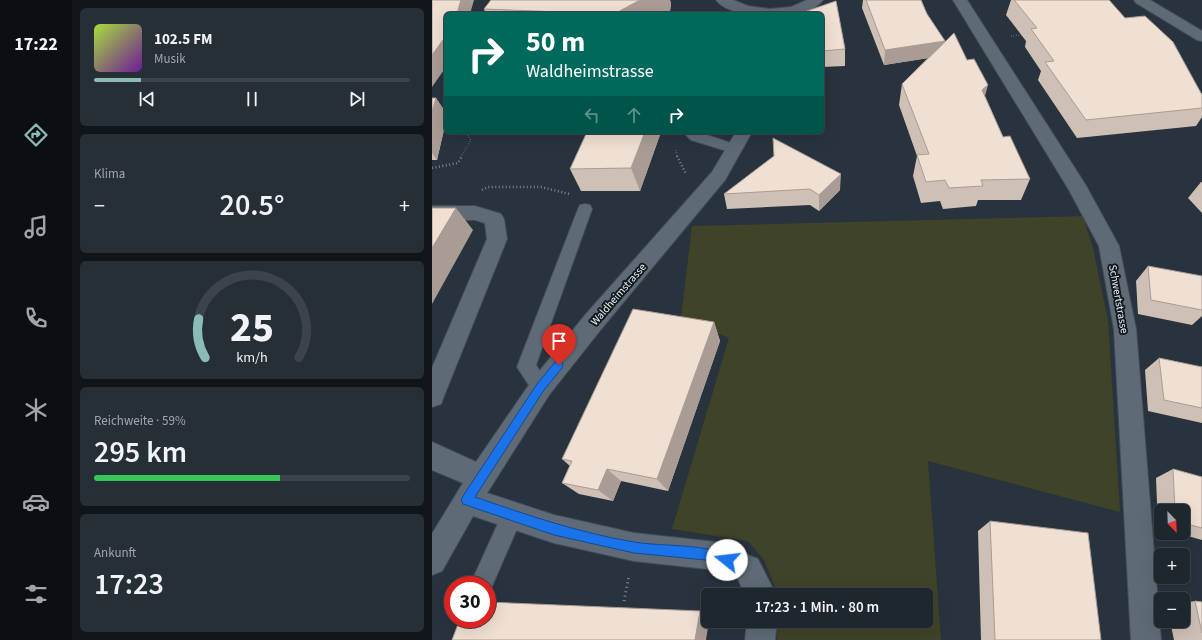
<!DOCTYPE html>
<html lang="de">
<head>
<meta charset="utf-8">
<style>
  body { margin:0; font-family:"Source Sans 3",sans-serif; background:#262e36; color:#f1f3f6; height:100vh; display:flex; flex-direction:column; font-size:15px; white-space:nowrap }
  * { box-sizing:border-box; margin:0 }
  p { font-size:13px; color:#a1a5aa }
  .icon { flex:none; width:22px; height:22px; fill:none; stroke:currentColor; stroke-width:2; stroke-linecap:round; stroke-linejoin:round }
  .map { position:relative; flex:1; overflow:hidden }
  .side { display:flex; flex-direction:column; gap:8px; padding:8px; background:#101519; width:360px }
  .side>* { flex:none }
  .top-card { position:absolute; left:12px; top:12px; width:380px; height:122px; border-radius:6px; box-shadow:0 4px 16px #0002,0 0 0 1px #3c434a; background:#00695c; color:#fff; overflow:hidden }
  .needle { width:26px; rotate:157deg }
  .buttons { position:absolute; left:722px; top:504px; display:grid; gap:8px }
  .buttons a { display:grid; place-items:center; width:36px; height:36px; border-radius:6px; background:#1e262e; box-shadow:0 4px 16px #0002,0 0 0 1px #3c434a; font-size:20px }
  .speed { position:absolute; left:12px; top:576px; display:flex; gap:8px; font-size:20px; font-weight:700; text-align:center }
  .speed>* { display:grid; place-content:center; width:52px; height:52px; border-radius:50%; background:#1e262e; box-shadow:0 4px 16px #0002,0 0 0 1px #3c434a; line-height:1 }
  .speed .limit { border:6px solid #d22; background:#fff; color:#111 }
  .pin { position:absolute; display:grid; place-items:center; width:34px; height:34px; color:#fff; margin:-41px -17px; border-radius:50% 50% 50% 0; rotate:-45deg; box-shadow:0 0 4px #0007 }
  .pin .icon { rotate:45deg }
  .me { position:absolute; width:44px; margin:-22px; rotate:286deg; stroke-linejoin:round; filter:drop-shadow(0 0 3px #0008) }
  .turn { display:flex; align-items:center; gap:14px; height:84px; padding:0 16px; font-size:18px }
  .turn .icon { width:52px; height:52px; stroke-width:2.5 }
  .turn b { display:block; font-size:28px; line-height:34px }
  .lanes { display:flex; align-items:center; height:38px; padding:0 16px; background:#0003; justify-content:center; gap:20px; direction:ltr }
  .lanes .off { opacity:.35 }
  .big { font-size:30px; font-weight:600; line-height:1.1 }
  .side .widget { flex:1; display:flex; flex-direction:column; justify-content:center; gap:6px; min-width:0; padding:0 14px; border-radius:6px; background:#262e36 }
  .side .dial { align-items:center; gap:0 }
  .dial svg { height:104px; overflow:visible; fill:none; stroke:#3c434a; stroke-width:7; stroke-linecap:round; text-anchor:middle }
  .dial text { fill:#f1f3f6; stroke:none }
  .song { display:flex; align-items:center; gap:12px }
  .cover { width:48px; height:48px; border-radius:6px; background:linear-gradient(135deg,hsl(80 70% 55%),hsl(280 70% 35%)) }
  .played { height:4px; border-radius:2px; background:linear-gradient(90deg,#8bbbb9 15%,#3c434a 15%) }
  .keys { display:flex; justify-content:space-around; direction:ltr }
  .heat { display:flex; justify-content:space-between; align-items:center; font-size:22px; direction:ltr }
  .charge { height:6px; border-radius:3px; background:linear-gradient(90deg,#34c759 59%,#3c434a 0) }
  .trip { position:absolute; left:269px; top:588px; width:232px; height:40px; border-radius:6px; background:#1e262e; box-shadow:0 4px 16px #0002,0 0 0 1px #3c434a; font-weight:600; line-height:40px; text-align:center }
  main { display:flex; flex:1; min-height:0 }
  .tabs { display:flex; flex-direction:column; width:72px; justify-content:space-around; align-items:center; background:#0c0f12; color:#a1a5aa }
  .tabs .icon { width:28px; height:28px }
  .tabs .current { color:#8bbbb9 }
  .tabs b { font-size:18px; color:#f1f3f6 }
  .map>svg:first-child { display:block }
  .green { fill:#3f4328 }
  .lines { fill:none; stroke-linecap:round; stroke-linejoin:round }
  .lane-casing { stroke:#444e58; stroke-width:2 }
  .street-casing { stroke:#444e58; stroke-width:2 }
  .path-far2 { stroke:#7d8790; stroke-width:1.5; stroke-dasharray:0.5 2; stroke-linecap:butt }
  .path-far1 { stroke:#7d8790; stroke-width:2.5; stroke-dasharray:1 2.5; stroke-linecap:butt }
  .path { stroke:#7d8790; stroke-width:3; stroke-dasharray:1 3.5; stroke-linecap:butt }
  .lane { fill:#5e6b77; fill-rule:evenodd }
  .street { fill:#5e6b77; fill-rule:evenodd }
  .wall { fill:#cec0b5 }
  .shaded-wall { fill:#a89c94 }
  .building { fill:#f0dfd3; stroke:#a89c94 }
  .route { fill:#1a73e8; stroke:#114b97 }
  .labels { text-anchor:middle; stroke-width:4; stroke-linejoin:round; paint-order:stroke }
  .street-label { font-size:11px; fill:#eaf2f9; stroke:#151a1f }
</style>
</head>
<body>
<main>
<nav class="tabs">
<b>17:22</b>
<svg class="icon current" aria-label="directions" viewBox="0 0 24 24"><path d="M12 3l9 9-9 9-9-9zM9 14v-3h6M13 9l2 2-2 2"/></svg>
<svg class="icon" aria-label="music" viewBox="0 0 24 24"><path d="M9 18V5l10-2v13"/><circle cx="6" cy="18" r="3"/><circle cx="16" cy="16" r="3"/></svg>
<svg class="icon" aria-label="phone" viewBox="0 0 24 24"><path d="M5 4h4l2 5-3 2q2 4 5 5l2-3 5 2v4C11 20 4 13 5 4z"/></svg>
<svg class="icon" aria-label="climate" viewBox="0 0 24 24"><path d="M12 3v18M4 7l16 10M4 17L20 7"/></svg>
<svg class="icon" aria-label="car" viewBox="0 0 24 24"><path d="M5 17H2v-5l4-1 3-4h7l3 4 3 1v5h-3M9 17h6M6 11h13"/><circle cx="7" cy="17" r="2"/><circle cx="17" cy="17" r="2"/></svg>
<svg class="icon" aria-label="filters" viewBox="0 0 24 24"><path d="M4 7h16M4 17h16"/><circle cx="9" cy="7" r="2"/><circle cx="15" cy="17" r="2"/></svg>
</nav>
<section class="side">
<div class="widget">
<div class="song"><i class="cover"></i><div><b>102.5 FM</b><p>Musik</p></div></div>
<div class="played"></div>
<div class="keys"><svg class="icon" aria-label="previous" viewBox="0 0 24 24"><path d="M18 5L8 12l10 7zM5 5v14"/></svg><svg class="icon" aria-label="pause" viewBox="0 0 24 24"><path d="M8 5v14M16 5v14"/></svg><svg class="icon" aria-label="next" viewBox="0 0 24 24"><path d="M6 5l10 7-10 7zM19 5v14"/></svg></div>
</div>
<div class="widget"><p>Klima</p>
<div class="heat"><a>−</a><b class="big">20.5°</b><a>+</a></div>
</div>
<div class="widget dial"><svg viewBox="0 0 100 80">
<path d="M14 69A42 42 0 1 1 86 69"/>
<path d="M14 69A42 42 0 0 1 9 39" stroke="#8bbbb9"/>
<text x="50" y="56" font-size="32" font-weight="700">25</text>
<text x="50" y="72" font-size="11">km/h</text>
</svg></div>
<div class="widget"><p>Reichweite · 59%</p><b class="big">295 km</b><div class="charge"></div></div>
<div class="widget"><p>Ankunft</p><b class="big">17:23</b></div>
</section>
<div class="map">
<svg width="770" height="640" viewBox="0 0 770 640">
  <rect width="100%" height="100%" fill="#28333e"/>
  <polygon class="green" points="651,216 661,248 676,320 688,512 496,461 509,640 345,640 345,621 494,621 494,595 345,595 345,592 332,560 316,541 240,529 297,338 249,318 260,226"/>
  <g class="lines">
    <defs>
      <g id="lane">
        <polygon points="251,132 266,132 308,146 310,149 308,152 303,153 298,152 259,140"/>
        <polygon points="153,204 158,205 160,209 104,365 118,387 116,393 109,395 102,393 85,367 146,209 148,205"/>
        <polygon points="80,504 87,508 91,515 57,593 55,594 55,585 38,585 73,508"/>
      </g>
      <g id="street">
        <path d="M 284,0 L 301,0 L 316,6 L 338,9 L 359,7 L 375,0 L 391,0 C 386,7 375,12 367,14 C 360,15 352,14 345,14 C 328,14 296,16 284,0 Z"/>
        <polygon points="521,0 535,0 653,184 687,246 704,329 729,640 699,640 682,329 667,246 637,190"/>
        <polygon points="702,0 718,0 770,31 770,41 765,40 704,3"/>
        <polygon points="304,132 320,132 293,180 170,328 117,395 55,493 122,515 202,533 284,542 326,559 344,595 313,595 306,579 284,570 202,561 122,543 41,516 10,571 0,575 0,534 31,483 0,470 0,442 44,462 101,379 154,314 280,172"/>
        <polygon points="0,206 43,206 69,214 72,219 75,239 12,396 9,404 0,407 0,368 55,239 53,223 43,220 0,220"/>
        <polygon points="315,621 345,621 343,640 313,640"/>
      </g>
    </defs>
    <use href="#lane" class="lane-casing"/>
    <use href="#street" class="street-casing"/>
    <g class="path-far2">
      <polyline points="579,36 591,35"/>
      <polyline points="244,150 245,157"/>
      <polyline points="29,157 39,140 33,132"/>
    </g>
    <g class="path-far1">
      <polyline points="245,156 254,174"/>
      <polyline points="0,168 26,163 30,156"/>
      <polyline points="50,190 56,187 109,187 137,194"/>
    </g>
    <polyline class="path" points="192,601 197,576"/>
    <use href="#lane" class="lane"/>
    <use href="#street" class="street"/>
  </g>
  <g class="wall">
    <polygon points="59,0 238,0 239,4 238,11 236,14 54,14 52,9"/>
    <polygon points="431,0 489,0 495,14 513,41 553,96 571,137 598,179 589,200 546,200 544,206 511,209 508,201 489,203 481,176 485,156 467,105 470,84 496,58 452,65 430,8"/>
    <polygon points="579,0 677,0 693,18 770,95 770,117 764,126 645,138 606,80 609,71 593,47 594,41 574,15"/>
    <polygon points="404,1 413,49 413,66 390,67 390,14 375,14 375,11"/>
    <polygon points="0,98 4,98 14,113 14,121 5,160 0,160"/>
    <polygon points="155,132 229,132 208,191 149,191 138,169"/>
    <polygon points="342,156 408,190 387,211 378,205 295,209 292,194"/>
    <polygon points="769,182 770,182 770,213 756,198"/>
    <polygon points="716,266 770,279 770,316 760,325 706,314 704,281"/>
    <polygon points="282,322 288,341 236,491 189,481 181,501 147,494 130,483 138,466 130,459"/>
    <polygon points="727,358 770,367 770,423 716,411 713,370"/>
    <polygon points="741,469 770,477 770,540 745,533 751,533 751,511 729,511 729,528 726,527 724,478"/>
    <polygon points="558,521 669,640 549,640 546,531"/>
    <polygon points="763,601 770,602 770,640 742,640 738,621 751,621 751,603"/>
  </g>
  <g class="shaded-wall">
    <polygon points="29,0 42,0 38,14 25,14"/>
    <polygon points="208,0 238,0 239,4 238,11 236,14 182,14"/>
    <polygon points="14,36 14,67 0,87 0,55"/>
    <polygon points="513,41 510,56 452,65 453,50"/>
    <polygon points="556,85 550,107 550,90"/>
    <polygon points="4,98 14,113 14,121 5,160 0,153 0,112"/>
    <polygon points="213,132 229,132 208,191 199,168"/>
    <polygon points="409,174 408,190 387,211 387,195"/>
    <polygon points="24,208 41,230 0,304 0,248"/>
    <polygon points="282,322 288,341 236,491 225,479"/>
    <polygon points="175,469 189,481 181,501 166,490"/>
    <polygon points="268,611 276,614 276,621 277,621 274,640 263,640"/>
  </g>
  <g class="building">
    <polygon points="0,0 29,0 25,14 14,14 14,36 0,55"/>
    <polygon points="59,0 208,0 182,14 154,14 154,13 52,9"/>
    <polygon points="434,0 489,0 495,14 513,41 453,50"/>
    <polygon points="582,0 677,0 693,18 713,16 741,42 770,95 770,108 654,120 613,62 622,61 599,29 605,28"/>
    <polygon points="404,1 413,49 390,51 390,14 375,14 375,11"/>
    <polygon points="522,33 535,60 542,59 556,85 550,90 571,137 578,136 598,179 549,180 551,186 517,188 513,180 494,182 485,155 497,154 470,84"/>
    <polygon points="0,98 4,98 0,112"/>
    <polygon points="155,132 213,132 199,168 138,169"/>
    <polygon points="341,138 409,174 387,195 378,189 292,194 342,156"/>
    <polygon points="0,208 24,208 0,248"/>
    <polygon points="716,266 770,276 770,310 719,300"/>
    <polygon points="201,309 282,322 225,479 175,469 166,490 130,483 140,461 130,459"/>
    <polygon points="727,358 770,367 770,408 732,400"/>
    <polygon points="741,469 770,477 770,528 751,523 751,511 743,511"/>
    <polygon points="558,521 656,533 669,640 563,640"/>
    <polygon points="763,601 770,602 770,633"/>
    <polygon points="55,602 268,611 263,640 20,640 28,619 55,619"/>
  </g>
  <path class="route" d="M 127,360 L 130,362 L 131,365 L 130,368 L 112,390 L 43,497 C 95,515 148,533 202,542 C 234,547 269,543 299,556 L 301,560 L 299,564 L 295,566 L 284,561 L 202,553 L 122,535 L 31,504 L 29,500 L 31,496 L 105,384 L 123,362 Z"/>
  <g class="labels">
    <g class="street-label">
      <text transform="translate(186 294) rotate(-49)" y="4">Waldheimstrasse</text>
      <text transform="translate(687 299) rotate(80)" y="4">Schwertstrasse</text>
    </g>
  </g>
</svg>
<div class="buttons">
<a><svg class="needle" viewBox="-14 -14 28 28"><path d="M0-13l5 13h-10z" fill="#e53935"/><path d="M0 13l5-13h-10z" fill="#a1a5aa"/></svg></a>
<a>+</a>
<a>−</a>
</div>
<div class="speed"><div class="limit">30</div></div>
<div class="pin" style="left:127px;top:365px;background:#d93025"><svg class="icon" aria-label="arrive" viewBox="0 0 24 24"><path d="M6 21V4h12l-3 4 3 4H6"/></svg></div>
<svg class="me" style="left:295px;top:560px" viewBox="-20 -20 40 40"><circle r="19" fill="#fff"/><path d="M0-13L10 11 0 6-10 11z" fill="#1a73e8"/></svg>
<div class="trip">17:23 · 1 Min. · 80 m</div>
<div class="top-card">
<div class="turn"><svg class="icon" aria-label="right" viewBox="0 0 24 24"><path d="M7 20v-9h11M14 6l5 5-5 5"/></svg><div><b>50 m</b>Waldheimstrasse</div></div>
<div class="lanes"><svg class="icon off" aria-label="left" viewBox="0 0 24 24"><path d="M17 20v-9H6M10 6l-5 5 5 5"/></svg><svg class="icon off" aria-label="ahead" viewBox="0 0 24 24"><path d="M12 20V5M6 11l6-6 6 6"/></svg><svg class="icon" aria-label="right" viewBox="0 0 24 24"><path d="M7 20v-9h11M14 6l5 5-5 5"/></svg></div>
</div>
</div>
</main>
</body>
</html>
